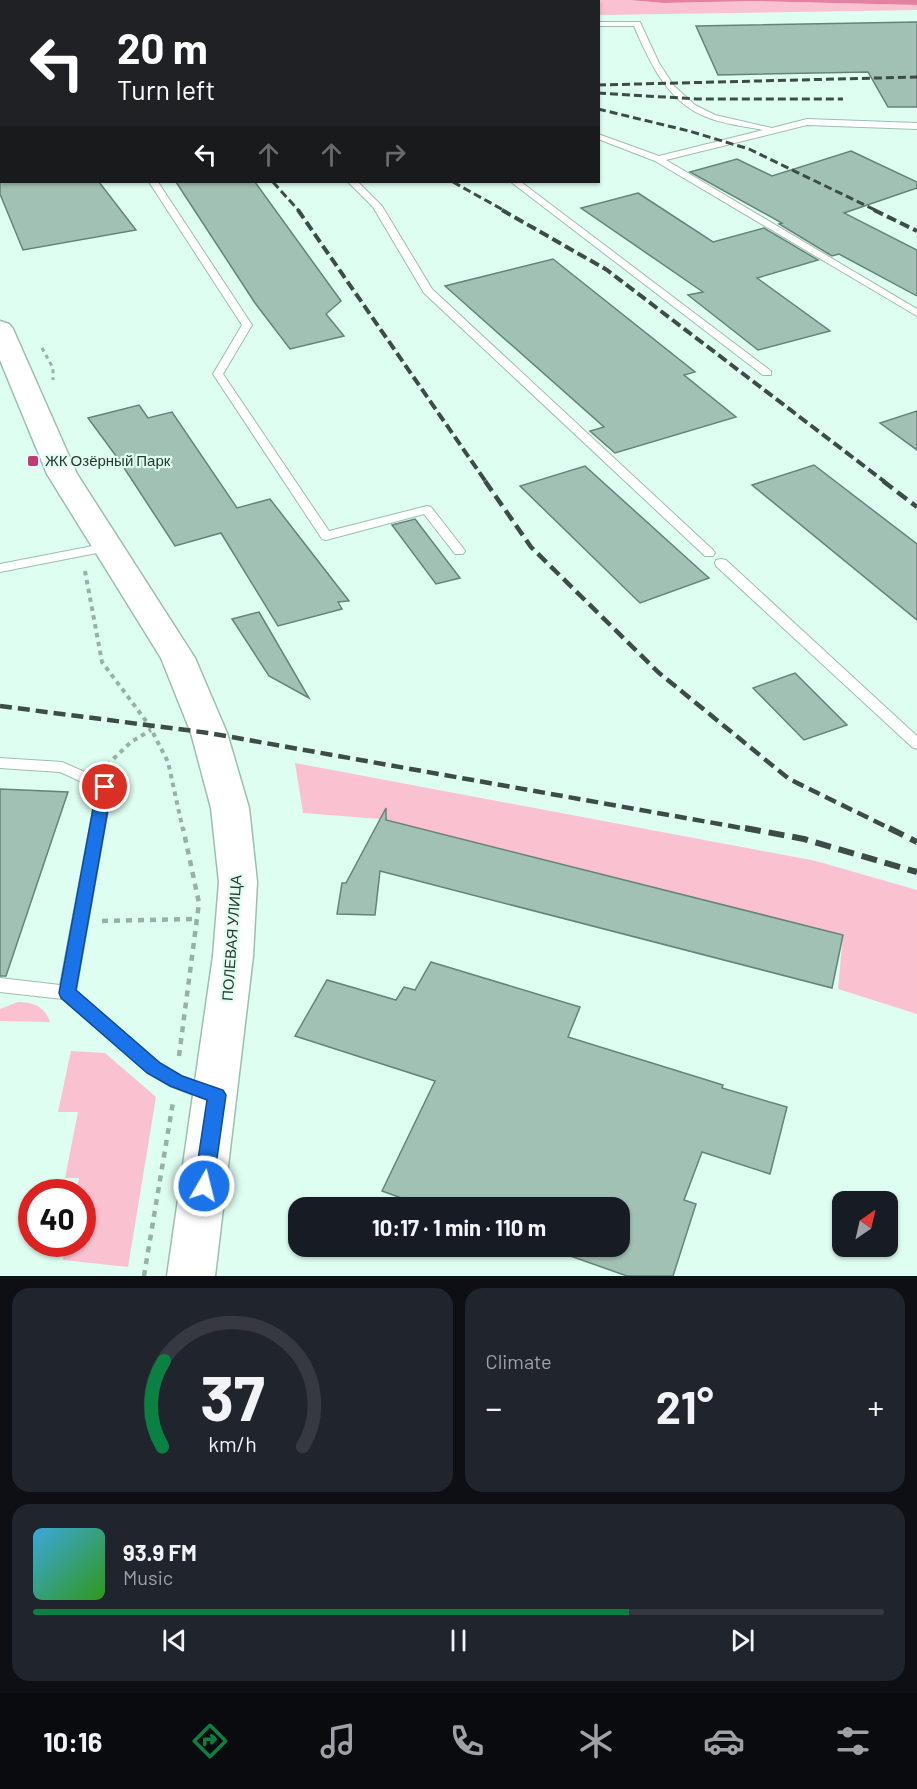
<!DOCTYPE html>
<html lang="en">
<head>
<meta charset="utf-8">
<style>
  body { margin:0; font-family:Barlow,sans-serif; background:#20242c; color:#f1f3f6; height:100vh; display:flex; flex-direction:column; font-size:22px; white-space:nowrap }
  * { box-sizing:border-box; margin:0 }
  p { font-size:20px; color:#9ea1a6 }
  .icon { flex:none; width:33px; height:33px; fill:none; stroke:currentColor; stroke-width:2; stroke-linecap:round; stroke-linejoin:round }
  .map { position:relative; height:1276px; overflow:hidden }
  .sheet { display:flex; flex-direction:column; gap:12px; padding:12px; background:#0d0f14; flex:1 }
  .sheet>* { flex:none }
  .top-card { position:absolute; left:0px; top:0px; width:600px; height:183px; box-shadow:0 2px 4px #0004; background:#202124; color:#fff; overflow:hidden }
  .needle { width:39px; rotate:34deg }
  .controls { position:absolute; left:832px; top:1191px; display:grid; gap:12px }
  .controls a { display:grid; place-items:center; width:66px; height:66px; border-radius:12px; background:#171b24; box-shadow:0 2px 4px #0004; font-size:30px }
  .speed { position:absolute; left:18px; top:1179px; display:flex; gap:12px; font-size:30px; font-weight:700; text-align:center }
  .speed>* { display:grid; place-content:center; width:78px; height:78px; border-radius:50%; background:#171b24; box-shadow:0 2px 4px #0004; line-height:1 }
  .speed .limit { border:9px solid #d22; background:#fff; color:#111 }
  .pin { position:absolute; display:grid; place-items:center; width:51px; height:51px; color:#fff; margin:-26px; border:3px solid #fff; border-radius:50%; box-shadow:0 2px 6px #0007 }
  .me { position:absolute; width:66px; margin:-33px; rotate:8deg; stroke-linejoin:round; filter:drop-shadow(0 0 4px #0008) }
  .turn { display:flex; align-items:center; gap:21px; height:126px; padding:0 18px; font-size:27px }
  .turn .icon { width:78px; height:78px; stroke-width:2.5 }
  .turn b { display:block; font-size:42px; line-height:51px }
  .lanes { display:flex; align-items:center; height:57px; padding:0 18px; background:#0003; justify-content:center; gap:30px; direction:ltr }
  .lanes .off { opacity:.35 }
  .big { font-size:45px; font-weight:700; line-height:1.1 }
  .sheet .tile { flex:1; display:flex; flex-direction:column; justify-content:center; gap:9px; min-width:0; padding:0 21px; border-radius:18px; background:#20242c }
  .sheet .dial { align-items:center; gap:0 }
  .dial svg { height:156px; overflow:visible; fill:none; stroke:#363941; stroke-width:7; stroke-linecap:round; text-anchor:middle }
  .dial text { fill:#f1f3f6; stroke:none }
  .song { display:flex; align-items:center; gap:18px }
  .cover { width:72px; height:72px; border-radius:9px; background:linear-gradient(135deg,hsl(200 70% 55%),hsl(110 70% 35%)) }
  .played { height:6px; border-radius:3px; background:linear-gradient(90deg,#0b8043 70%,#363941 70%) }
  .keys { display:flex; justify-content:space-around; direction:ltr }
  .heat { display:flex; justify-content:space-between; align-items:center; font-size:33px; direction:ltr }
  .sheet .tiles { flex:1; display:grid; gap:12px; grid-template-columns:1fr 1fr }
  .tile:last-child { grid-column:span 2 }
  .trip { position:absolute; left:288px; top:1197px; width:342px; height:60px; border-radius:18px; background:#171b24; box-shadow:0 2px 4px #0004; font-weight:700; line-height:60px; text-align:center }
  .dock { display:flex; height:96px; justify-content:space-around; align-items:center; background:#090b0e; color:#9ea1a6 }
  .dock .icon { width:42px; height:42px }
  .dock .selected { color:#0b8043 }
  .dock b { font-size:27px; color:#f1f3f6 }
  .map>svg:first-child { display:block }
  .green { fill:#fac1d0 }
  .water { fill:#e381a0 }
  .building { fill:#a2c1b5; stroke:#668378; stroke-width:1.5 }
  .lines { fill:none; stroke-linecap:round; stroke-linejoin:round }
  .service-casing { stroke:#9ebdb1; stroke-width:2 }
  .tertiary-casing { stroke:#9ebdb1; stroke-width:3 }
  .path-far2 { stroke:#98b1a7; stroke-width:3; stroke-dasharray:4 4; stroke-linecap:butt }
  .path-far1 { stroke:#98b1a7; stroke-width:4; stroke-dasharray:4.5 4.5; stroke-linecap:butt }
  .path { stroke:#98b1a7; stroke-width:4.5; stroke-dasharray:6 6; stroke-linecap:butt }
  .service { fill:#fff; fill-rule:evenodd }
  .tertiary { fill:#fff; fill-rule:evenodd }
  .rail-far3 { stroke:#3d4c46; stroke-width:3; stroke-dasharray:8 4; stroke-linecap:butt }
  .rail-far2 { stroke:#3d4c46; stroke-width:4; stroke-dasharray:10 4.5; stroke-linecap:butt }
  .rail-far1 { stroke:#3d4c46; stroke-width:4.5; stroke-dasharray:12 6; stroke-linecap:butt }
  .rail { stroke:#3d4c46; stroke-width:6; stroke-dasharray:16 8; stroke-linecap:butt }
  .route { fill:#1a73e8; stroke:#114b97; stroke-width:1.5 }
  .poi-dot { fill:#c43971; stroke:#ddfef1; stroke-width:2 }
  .labels { text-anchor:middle; stroke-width:4.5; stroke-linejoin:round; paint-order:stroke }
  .poi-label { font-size:15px; fill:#2a3732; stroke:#ddfef1; text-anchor:start }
  .street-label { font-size:15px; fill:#2a3732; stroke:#ddfef1 }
</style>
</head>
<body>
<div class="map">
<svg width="917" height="1276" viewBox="0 0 917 1276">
  <rect width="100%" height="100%" fill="#ddfef1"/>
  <g class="green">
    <polygon points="118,0 630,0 663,3 757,1 917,5 917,10 599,15 598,2"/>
    <polygon points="295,763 816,861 917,890 917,1014 838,989 843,935 380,819 303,813"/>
    <path d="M 18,1002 C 34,1002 45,1007 50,1022 L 0,1021 L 0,1009 Z"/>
    <polygon points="71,1051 105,1053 156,1097 128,1267 63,1260 66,1244 82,1244 82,1192 76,1192 79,1178 65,1178 78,1112 58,1112"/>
  </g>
  <polygon class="water" points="630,0 917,0 917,5 757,1 663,3"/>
  <g class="building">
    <polygon points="917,22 917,107 888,107 868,72 718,75 696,26"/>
    <polygon points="851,151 917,182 917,188 844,213 917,250 917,296 839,254 832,256 779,224 782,223 690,172 737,159 772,176"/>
    <polygon points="0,182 99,182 136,230 23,250 0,194"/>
    <polygon points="176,182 255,182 341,301 326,314 344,336 290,349 255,303"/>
    <polygon points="638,193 713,242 764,228 818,260 757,278 830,331 758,350 688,295 703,292 581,208"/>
    <polygon points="553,259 695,372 684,375 736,417 615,453 590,431 604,427 445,286"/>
    <polygon points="139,405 148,418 172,412 237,508 270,499 349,601 338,602 342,609 278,626 221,533 175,546 119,460 88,418"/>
    <polygon points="917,411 917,450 880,423"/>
    <polygon points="814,465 917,544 917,620 752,485"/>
    <polygon points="585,466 700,570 709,578 640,603 520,486"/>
    <polygon points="415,519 460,578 436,584 392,525"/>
    <polygon points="259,612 309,698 269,676 232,619"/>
    <polygon points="795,673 847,725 804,740 753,688"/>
    <polygon points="0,789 68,792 6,976 0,976"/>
    <polygon points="386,808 386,820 843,935 832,988 380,871 375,915 337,914 342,883 346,883"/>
    <polygon points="431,962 580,1007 568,1037 723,1085 722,1088 787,1107 770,1174 702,1152 684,1200 696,1204 673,1276 627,1276 542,1246 620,1246 620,1208 429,1208 382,1191 435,1081 295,1036 327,980 396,1000 404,987 415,990"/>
  </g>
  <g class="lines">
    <defs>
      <g id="service">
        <path d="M 598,22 L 640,22 L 659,63 L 674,86 L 695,105 L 715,115 L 772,128 L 807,119 L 917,123 L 917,129 L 807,125 L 666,160 L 917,309 L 917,316 L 655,161 L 598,139 L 598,134 L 659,156 L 763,130 C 743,126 722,124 704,116 C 667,101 649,61 634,26 L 598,26 Z"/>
        <polygon points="149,182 158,182 252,325 223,374 329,531 427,506 431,507 463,548 465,551 463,554 455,554 424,514 326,540 322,539 213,374 242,325"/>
        <polygon points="348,182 358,182 382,206 432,289 713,550 715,553 713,556 705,556 424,293 373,207"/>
        <polygon points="511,182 521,182 771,371 771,375 763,375"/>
        <polygon points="108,543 112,544 114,547 112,550 0,572 0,564"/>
        <polygon points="721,559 726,560 917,736 917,749 912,747 716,566 715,563 716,560"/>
        <polygon points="0,758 62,762 110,783 112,787 76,991 160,1063 182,1076 217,1089 220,1094 217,1099 211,1102 170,1086 148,1073 63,999 0,992 0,978 60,985 97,789 60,772 0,768"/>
      </g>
      <polygon id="tertiary" points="0,321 9,324 13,329 77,474 195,658 227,733 249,808 257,882 253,956 215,1276 167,1276 213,956 219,882 211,808 191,733 161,658 47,474 0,360"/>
    </defs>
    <use href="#service" class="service-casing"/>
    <use href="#tertiary" class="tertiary-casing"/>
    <polyline class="path-far2" points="42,348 53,368 53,380"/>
    <g class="path-far1">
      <polyline points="85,571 102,662 149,725 168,762 183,830"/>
      <polyline points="107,765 131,742 151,730"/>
    </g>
    <g class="path">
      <polyline points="102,921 197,919"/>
      <polyline points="179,1056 199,903 183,828"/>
      <polyline points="144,1276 173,1102"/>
    </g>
    <use href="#service" class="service"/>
    <use href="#tertiary" class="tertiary"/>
    <g class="rail-far3">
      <polyline points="78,0 81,2"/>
      <polyline points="104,0 108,2"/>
      <polyline points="598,85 917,77"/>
      <polyline points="598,93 697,99 843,99"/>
      <polyline points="598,109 689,131 749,149 877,211"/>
      <polyline points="273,182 299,211"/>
      <polyline points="453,182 505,211"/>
    </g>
    <g class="rail-far2">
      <polyline points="298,210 486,482"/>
      <polyline points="502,210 607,270 885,482"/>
      <polyline points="874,210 917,231"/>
    </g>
    <g class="rail-far1">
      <polyline points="485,481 531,547 658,672 789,779 893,830"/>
      <polyline points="883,481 917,507"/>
      <polyline points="0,706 209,733 753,830"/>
    </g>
    <g class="rail">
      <polyline points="745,828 804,839 917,872"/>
      <polyline points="889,828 917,842"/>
    </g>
  </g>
  <polygon class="route" points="105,782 112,787 76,990 160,1063 182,1076 223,1090 226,1095 213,1186 211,1192 204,1194 197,1192 194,1186 207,1100 170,1086 147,1073 61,998 59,993 97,787"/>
  <rect class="poi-dot" x="27" y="455" width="12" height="12" rx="3"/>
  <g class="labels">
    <g class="poi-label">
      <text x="45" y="466">ЖК Озёрный Парк</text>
    </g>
    <g class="street-label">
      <text transform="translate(232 938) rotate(-86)" y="5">ПОЛЕВАЯ УЛИЦА</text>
    </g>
  </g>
</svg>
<div class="controls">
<a><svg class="needle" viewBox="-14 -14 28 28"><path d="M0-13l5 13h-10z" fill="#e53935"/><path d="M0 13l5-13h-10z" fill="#9ea1a6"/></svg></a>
</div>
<div class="speed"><div class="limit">40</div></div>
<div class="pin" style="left:105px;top:787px;background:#d93025"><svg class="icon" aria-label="arrive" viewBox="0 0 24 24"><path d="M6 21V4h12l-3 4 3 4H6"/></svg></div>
<svg class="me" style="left:204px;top:1186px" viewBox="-20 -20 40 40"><circle r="17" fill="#1a73e8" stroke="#fff" stroke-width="3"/><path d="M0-11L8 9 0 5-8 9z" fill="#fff"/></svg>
<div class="trip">10:17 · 1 min · 110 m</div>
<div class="top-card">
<div class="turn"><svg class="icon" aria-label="left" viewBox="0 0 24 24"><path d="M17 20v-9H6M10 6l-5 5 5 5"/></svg><div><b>20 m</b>Turn left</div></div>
<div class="lanes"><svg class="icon" aria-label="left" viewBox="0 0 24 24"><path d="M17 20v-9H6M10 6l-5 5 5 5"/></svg><svg class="icon off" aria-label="ahead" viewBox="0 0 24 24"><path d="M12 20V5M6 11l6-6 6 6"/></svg><svg class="icon off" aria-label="ahead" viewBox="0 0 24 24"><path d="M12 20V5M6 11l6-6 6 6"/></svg><svg class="icon off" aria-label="right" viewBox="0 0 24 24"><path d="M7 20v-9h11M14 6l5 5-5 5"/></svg></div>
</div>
</div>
<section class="sheet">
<div class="tiles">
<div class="tile dial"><svg viewBox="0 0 100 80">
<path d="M14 69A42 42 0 1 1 86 69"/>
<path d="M14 69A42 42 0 0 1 15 25" stroke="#0b8043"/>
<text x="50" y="56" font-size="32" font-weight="700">37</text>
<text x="50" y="72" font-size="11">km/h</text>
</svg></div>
<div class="tile"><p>Climate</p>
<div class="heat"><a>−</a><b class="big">21°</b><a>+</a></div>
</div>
<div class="tile">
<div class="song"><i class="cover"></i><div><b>93.9 FM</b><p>Music</p></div></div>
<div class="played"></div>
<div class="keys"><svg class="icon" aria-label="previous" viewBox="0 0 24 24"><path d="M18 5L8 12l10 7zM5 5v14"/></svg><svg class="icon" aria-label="pause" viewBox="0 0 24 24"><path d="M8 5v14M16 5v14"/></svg><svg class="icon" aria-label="next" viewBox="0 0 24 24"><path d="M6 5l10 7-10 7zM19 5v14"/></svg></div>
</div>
</div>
</section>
<nav class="dock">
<b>10:16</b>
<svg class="icon selected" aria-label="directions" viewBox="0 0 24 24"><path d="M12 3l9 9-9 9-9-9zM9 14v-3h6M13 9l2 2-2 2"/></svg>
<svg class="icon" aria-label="music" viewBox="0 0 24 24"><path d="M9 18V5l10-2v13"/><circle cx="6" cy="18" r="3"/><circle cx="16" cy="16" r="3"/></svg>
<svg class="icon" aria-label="phone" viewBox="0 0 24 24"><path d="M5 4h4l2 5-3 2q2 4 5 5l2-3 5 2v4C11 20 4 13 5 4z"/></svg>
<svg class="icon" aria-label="climate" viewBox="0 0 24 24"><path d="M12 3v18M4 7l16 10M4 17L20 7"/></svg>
<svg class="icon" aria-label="car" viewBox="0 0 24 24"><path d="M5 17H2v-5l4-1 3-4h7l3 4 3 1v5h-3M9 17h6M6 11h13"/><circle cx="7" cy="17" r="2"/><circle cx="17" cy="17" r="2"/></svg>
<svg class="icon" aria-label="filters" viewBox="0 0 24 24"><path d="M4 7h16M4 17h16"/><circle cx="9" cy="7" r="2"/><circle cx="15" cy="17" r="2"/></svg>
</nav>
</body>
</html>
